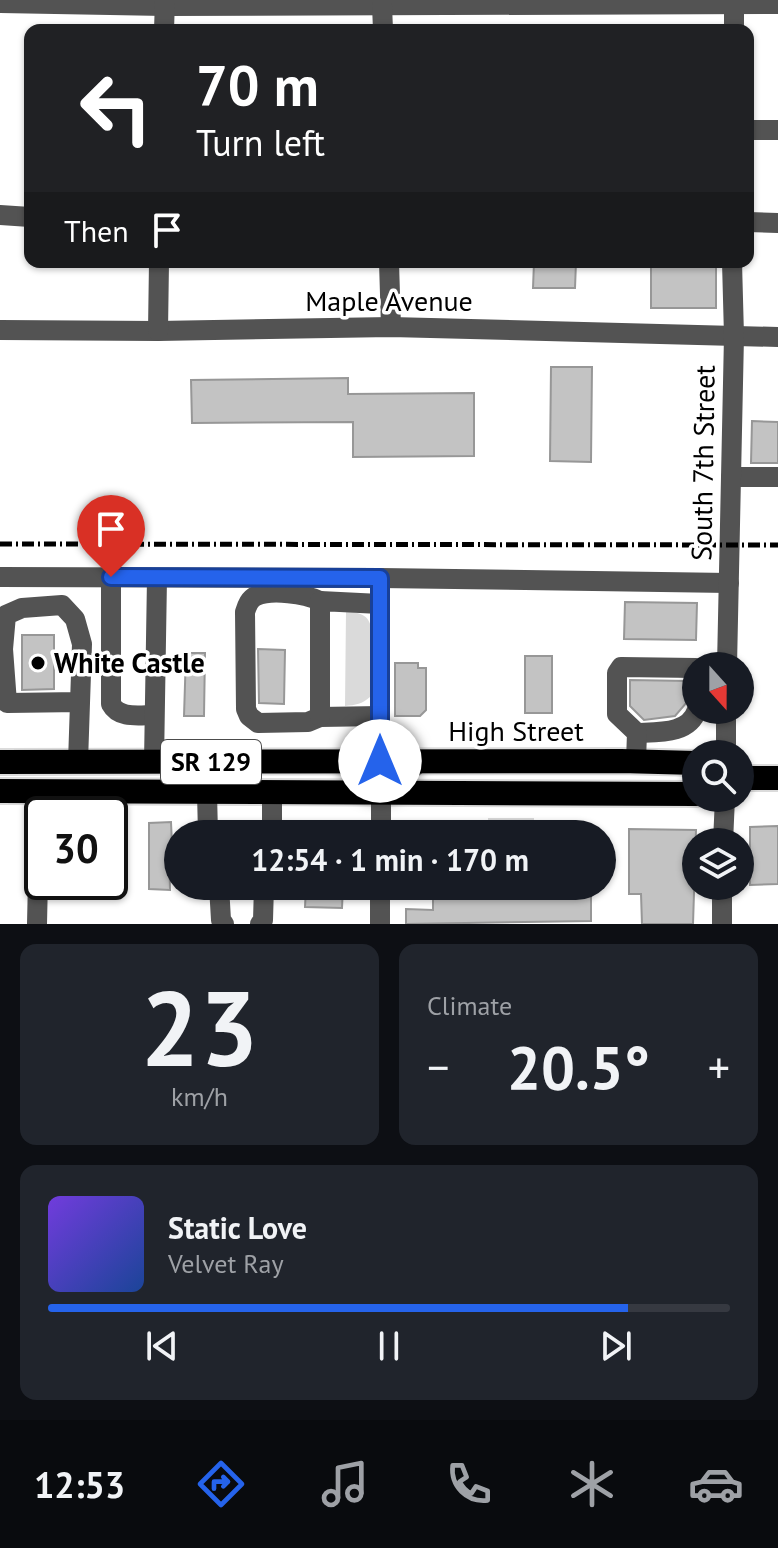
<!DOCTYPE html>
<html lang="en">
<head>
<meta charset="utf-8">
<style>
  body { margin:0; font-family:"PT Sans",sans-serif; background:#20242c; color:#f1f3f6; height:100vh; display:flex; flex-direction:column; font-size:30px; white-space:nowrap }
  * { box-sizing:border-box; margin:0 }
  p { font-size:26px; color:#9ea1a6 }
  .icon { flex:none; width:44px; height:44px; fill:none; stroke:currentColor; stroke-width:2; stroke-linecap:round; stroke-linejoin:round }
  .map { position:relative; height:924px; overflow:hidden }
  .drawer { display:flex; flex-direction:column; gap:20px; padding:20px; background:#0d0f14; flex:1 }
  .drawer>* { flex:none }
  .hud { position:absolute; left:24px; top:24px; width:730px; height:244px; border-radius:16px; box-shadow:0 2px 6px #0004; background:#202124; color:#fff; overflow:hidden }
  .needle { width:52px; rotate:159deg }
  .fabs { position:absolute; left:682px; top:652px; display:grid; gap:16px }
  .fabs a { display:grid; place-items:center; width:72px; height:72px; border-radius:50%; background:#171b24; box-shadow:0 2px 6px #0004; font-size:40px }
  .speed { position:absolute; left:24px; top:796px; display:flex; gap:16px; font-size:40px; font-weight:700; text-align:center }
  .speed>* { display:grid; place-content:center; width:104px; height:104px; border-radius:50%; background:#171b24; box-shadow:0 2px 6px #0004; line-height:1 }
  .speed .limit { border:4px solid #111; border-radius:12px; background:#fff; color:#111 }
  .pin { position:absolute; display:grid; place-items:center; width:68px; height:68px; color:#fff; margin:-82px -34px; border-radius:50% 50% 50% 0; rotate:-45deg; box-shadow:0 0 8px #0007 }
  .pin .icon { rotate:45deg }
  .me { position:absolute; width:88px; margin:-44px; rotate:0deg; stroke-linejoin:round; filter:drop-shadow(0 0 6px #0008) }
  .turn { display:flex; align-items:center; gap:28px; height:168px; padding:0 40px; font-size:36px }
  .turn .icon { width:104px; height:104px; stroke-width:2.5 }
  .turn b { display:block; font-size:56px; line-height:68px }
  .then { display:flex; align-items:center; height:76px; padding:0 40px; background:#0003; gap:16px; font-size:30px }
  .big { font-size:60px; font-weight:700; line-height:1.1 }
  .drawer .card { flex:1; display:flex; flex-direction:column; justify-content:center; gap:12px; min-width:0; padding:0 28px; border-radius:16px; background:#20242c }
  .drawer .dial { align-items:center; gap:0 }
  .dial b { font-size:104px; line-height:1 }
  .song { display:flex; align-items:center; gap:24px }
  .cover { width:96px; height:96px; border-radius:12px; background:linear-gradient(135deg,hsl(260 70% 55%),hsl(220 70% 35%)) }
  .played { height:8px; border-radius:4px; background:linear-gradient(90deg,#2563eb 85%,#363941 85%) }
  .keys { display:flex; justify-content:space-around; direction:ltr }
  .heat { display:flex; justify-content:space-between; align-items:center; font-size:44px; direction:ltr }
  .drawer .tiles { flex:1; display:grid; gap:20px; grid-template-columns:1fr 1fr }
  .card:last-child { grid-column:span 2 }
  .trip { position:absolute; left:164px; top:820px; width:452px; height:80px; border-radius:40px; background:#171b24; box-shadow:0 2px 6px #0004; font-weight:700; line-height:80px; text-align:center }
  .menu { display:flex; height:128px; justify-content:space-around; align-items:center; background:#090b0e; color:#9ea1a6 }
  .menu .icon { width:56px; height:56px }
  .menu .on { color:#2563eb }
  .menu b { font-size:36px; color:#f1f3f6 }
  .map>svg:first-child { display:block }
  .grass { fill:#dadada }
  .building { fill:#c3c3c3; stroke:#979797; stroke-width:2 }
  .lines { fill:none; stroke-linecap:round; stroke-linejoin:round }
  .highway-casing { stroke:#dbdbdb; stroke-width:28 }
  .minor { stroke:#535353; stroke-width:20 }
  .highway { stroke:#000; stroke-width:24 }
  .rail { stroke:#000; stroke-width:5; stroke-dasharray:12 4 2 4; stroke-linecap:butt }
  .route-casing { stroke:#184099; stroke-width:20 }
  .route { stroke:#2563eb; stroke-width:14 }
  .poi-dot { fill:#000; stroke:#fff; stroke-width:3 }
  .labels { text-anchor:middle; stroke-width:7; stroke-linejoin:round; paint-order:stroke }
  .shield { fill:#fff; stroke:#4c4c4c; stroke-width:2 }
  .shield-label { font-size:26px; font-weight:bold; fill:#000 }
  .street-label { font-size:28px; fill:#000; stroke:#fff }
  .poi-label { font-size:28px; font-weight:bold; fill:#000; stroke:#fff; text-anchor:start }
</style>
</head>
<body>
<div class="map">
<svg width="778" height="924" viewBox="0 0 778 924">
  <rect width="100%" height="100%" fill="#fff"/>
  <g class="grass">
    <path d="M 346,611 C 359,613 369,614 371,628 L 370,697 C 362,704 356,705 345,706 Z"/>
    <rect x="488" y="818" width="46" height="16"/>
  </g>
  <g class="building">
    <polygon points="534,262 576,262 575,288 533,288"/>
    <rect x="651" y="262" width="65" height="46"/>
    <polygon points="551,367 592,367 591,462 550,461"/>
    <polygon points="348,378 348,394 474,393 474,456 353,457 353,422 192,423 191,380"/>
    <polygon points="752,421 778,422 778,463 751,463"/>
    <polygon points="625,602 697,603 696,640 624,639"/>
    <polygon points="22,635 54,635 54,689 22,690"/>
    <polygon points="258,649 285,650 284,704 259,703"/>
    <polygon points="186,653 205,653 204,716 184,716"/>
    <rect x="525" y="656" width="27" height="57"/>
    <polygon points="395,663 418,663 418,668 426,668 426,710 420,716 395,716"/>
    <polygon points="630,680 688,681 688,701 675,716 644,720 630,706"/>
    <polygon points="171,822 172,845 169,845 170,890 149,889 149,823"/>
    <polygon points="778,826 778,884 750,885 750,827"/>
    <polygon points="629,829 696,830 693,924 642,924 641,894 629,894"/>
    <polygon points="306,886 343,886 342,908 305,907"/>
    <polygon points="433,886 591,886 591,921 406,924 406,909 433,910"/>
  </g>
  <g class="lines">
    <defs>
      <g id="highway">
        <polyline points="0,762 621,761 696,763"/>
        <polyline points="740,778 778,778"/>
        <polyline points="0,791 696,794"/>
      </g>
    </defs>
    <use href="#highway" class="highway-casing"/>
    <g class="minor">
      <polyline points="0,3 165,6 778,4"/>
      <polyline points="382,5 383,30"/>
      <polyline points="164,30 165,0"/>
      <polyline points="734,30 734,0"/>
      <polyline points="748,130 778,130"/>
      <polyline points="0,215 30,217"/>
      <polyline points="748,222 778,223"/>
      <polyline points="389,262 391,327"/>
      <polyline points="0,330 158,331 391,327 778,337"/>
      <polyline points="158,331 159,262"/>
      <polyline points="731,477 778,477"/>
      <polyline points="0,577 380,578 729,583"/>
      <path d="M 111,577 L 111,704 C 119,719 139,715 154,715"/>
      <path d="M 320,601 C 305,594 272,589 256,596 C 249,599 247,606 245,612 L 246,709 L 249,716 L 258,723 L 308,722 L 320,717 L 380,716"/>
      <polyline points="727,666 734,336 732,262"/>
      <polyline points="320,717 320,601 380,604"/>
      <path d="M 637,733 C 660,732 689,734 697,710"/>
      <polyline points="726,754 726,710"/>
      <polyline points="636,761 637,733 617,714 617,673 621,667 696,668"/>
      <polyline points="78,762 82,644 75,619 62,605 22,608 6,615 3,649 7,703 80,702"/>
      <polyline points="154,762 157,578"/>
      <polyline points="207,793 208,834"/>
      <polyline points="272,793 272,834"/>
      <polyline points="348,794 380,761 380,578"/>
      <polyline points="381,834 381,794 421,761"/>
      <polyline points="723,842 725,798"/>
      <polyline points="219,886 221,920 224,924"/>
      <polyline points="37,924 40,791"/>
      <polyline points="260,924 263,920 264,886"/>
      <polyline points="380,924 380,886"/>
      <polyline points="722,924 722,886"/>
    </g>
    <use href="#highway" class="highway"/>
    <polyline class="rail" points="0,544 778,545"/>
  </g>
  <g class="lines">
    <defs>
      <polyline id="route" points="111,577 380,578 380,761"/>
    </defs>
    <use href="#route" class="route-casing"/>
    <use href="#route" class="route"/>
  </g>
  <circle class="poi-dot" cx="38" cy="663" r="8"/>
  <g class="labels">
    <rect class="shield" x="161" y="740" width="100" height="44" rx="6"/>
    <g class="shield-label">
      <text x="211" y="771">SR 129</text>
    </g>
    <g class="street-label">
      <text x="389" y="311">Maple Avenue</text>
      <text transform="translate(703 463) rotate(-89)" y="10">South 7th Street</text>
      <text x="516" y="741">High Street</text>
    </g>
    <g class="poi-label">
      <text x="54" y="673">White Castle</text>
    </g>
  </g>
</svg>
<div class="fabs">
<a><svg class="needle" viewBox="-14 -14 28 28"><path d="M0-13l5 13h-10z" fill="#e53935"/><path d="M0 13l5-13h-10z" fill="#9ea1a6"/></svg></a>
<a><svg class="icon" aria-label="search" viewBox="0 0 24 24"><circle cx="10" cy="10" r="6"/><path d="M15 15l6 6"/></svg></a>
<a><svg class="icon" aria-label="layers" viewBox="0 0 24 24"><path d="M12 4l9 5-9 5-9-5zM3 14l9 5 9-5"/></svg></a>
</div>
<div class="speed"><div class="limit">30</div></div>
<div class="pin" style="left:111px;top:577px;background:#d93025"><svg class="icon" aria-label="arrive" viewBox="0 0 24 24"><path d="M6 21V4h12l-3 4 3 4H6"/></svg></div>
<svg class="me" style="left:380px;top:761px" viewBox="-20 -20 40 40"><circle r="19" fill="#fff"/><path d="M0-13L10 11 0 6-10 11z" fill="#2563eb"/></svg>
<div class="trip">12:54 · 1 min · 170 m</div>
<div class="hud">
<div class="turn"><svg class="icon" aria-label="left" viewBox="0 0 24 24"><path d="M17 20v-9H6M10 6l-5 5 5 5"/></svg><div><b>70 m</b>Turn left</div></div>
<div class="then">Then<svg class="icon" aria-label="arrive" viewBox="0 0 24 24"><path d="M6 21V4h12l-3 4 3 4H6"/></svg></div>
</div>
</div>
<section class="drawer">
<div class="tiles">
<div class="card dial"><b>23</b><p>km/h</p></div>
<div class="card"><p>Climate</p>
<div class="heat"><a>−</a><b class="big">20.5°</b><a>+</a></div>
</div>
<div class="card">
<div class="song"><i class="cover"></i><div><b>Static Love</b><p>Velvet Ray</p></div></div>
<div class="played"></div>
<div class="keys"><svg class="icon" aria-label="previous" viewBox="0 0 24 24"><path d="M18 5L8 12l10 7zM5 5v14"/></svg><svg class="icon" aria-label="pause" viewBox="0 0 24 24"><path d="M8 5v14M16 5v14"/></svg><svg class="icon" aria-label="next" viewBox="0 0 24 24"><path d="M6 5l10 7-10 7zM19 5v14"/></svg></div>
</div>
</div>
</section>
<nav class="menu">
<b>12:53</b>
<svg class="icon on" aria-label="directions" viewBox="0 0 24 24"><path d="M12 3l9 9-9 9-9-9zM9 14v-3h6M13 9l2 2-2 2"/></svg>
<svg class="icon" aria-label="music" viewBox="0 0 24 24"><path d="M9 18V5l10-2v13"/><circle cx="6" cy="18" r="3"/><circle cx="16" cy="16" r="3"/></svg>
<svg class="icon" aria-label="phone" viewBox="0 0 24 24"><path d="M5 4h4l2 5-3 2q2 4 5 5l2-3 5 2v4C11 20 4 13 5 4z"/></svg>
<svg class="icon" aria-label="climate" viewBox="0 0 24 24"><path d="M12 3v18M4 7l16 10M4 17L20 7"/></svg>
<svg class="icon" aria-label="car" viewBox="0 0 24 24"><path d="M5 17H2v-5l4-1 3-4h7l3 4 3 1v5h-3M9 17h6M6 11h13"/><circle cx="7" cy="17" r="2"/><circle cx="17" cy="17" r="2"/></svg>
</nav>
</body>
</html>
